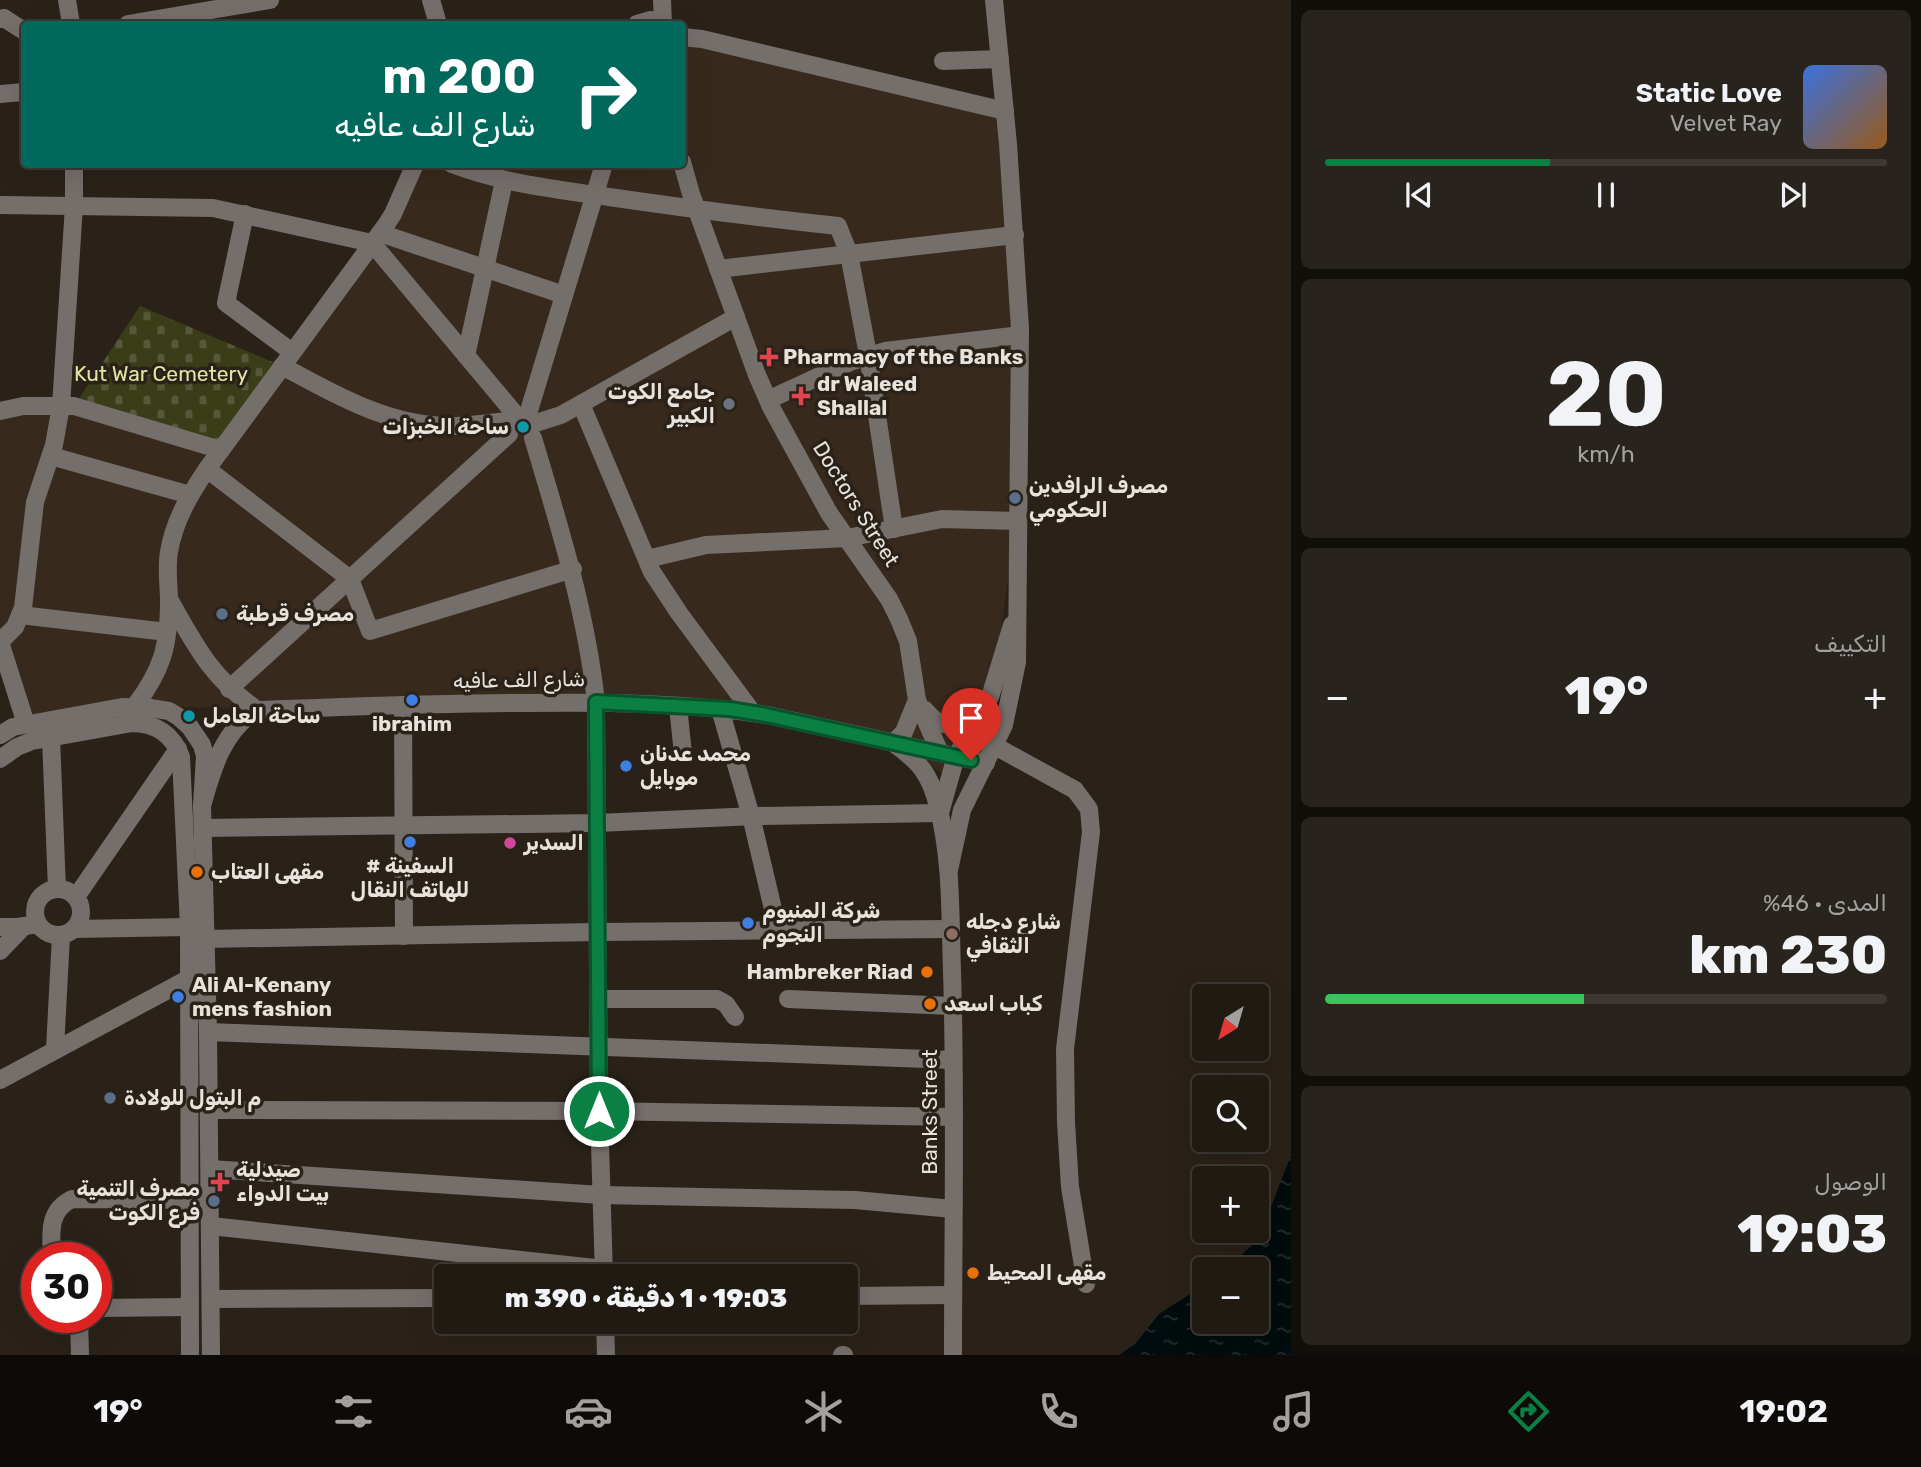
<!DOCTYPE html>
<html lang="ar">
<head>
<meta charset="utf-8">
<style>
  body { margin:0; font-family:Rubik,"Noto Naskh Arabic",sans-serif; background:#28231c; color:#f1f3f6; direction:rtl; height:100vh; display:flex; flex-direction:column; font-size:26px; white-space:nowrap }
  * { box-sizing:border-box; margin:0 }
  p { font-size:23px; color:#a2a1a0 }
  .icon { flex:none; width:38px; height:38px; fill:none; stroke:currentColor; stroke-width:2; stroke-linecap:round; stroke-linejoin:round }
  .map { position:relative; flex:1; overflow:hidden; direction:ltr }
  .details { display:flex; flex-direction:column; gap:10px; padding:10px; background:#120e0a; width:630px }
  .details>* { flex:none }
  .guide { position:absolute; left:21px; top:21px; width:665px; height:147px; border-radius:7px; box-shadow:0 7px 28px #0002,0 0 0 2px #3d3833; direction:rtl; background:#00695c; color:#fff; overflow:hidden }
  .needle { width:46px; rotate:217deg }
  .tools { position:absolute; left:1192px; top:984px; display:grid; gap:14px }
  .tools a { display:grid; place-items:center; width:77px; height:77px; border-radius:7px; background:#201a13; box-shadow:0 7px 28px #0002,0 0 0 2px #3d3833; font-size:35px }
  .speed { position:absolute; left:21px; top:1242px; display:flex; gap:14px; font-size:35px; font-weight:700; text-align:center }
  .speed>* { display:grid; place-content:center; width:91px; height:91px; border-radius:50%; background:#201a13; box-shadow:0 7px 28px #0002,0 0 0 2px #3d3833; line-height:1 }
  .speed .limit { border:10px solid #d22; background:#fff; color:#111 }
  .pin { position:absolute; display:grid; place-items:center; width:60px; height:60px; color:#fff; margin:-72px -30px; border-radius:50% 50% 50% 0; rotate:-45deg; box-shadow:0 0 7px #0007 }
  .pin .icon { rotate:45deg }
  .me { position:absolute; width:77px; margin:-38px; rotate:0deg; stroke-linejoin:round; filter:drop-shadow(0 0 5px #0008) }
  .turn { display:flex; align-items:center; gap:24px; height:147px; padding:0 35px; font-size:32px }
  .turn .icon { width:91px; height:91px; stroke-width:2.5 }
  .turn b { display:block; font-size:49px; line-height:60px }
  .big { font-size:52px; font-weight:800; line-height:1.1 }
  .details .tile { flex:1; display:flex; flex-direction:column; justify-content:center; gap:10px; min-width:0; padding:0 24px; border-radius:10px; background:#28231c }
  .details .dial { align-items:center; gap:0 }
  .dial b { font-size:91px; line-height:1 }
  .song { display:flex; align-items:center; gap:21px }
  .cover { width:84px; height:84px; border-radius:10px; background:linear-gradient(135deg,hsl(220 70% 55%),hsl(30 70% 35%)) }
  .played { height:7px; border-radius:4px; background:linear-gradient(90deg,#0b8043 40%,#3d3833 40%) }
  .keys { display:flex; justify-content:space-around; direction:ltr }
  .heat { display:flex; justify-content:space-between; align-items:center; font-size:38px; direction:ltr }
  .charge { height:10px; border-radius:5px; background:linear-gradient(90deg,#34c759 46%,#3d3833 0) }
  .trip { position:absolute; left:434px; top:1264px; width:424px; height:70px; border-radius:7px; background:#201a13; box-shadow:0 7px 28px #0002,0 0 0 2px #3d3833; font-weight:800; line-height:70px; text-align:center; direction:rtl }
  .dock { display:flex; height:112px; justify-content:space-around; align-items:center; background:#0d0a08; color:#a2a1a0 }
  .dock .icon { width:49px; height:49px }
  .dock .current { color:#0b8043 }
  .dock b { font-size:32px; color:#f1f3f6 }
  main { display:flex; flex:1; min-height:0 }
  .map>svg:first-child { display:block }
  .built { fill:#372a1d }
  .cemetery { fill:url(#cemetery-stones) }
  .water { fill:url(#water-ripples) }
  .lines { fill:none; stroke-linecap:round; stroke-linejoin:round }
  .minor { stroke:#756f6c; stroke-width:18 }
  .route-casing { stroke:#07532c; stroke-width:18 }
  .route { stroke:#0b8043; stroke-width:12 }
  .health-dot { fill:#e0444e; stroke:#2a2219; stroke-width:2.5 }
  .worship-dot { fill:#6b7280; stroke:#2a2219; stroke-width:2.5 }
  .culture-dot { fill:#0f9aa8; stroke:#2a2219; stroke-width:2.5 }
  .service-dot { fill:#5c6f8a; stroke:#2a2219; stroke-width:2.5 }
  .shop-dot { fill:#3f7fe0; stroke:#2a2219; stroke-width:2.5 }
  .hotel-dot { fill:#d1479c; stroke:#2a2219; stroke-width:2.5 }
  .food-dot { fill:#e8710a; stroke:#2a2219; stroke-width:2.5 }
  .education-dot { fill:#8d6e63; stroke:#2a2219; stroke-width:2.5 }
  .labels { text-anchor:middle; stroke-width:7; stroke-linejoin:round; paint-order:stroke }
  .poi-label { font-size:21px; font-weight:bold; fill:#e7e2dc; stroke:#2a2219; text-anchor:start }
  .park-label { font-size:21px; fill:#e1e5a1; stroke:#2a2219 }
  .street-label { font-size:21px; fill:#e7e2dc; stroke:#2a2219 }
</style>
</head>
<body>
<main>
<section class="details">
<div class="tile">
<div class="song"><i class="cover"></i><div><b>Static Love</b><p>Velvet Ray</p></div></div>
<div class="played"></div>
<div class="keys"><svg class="icon" aria-label="previous" viewBox="0 0 24 24"><path d="M18 5L8 12l10 7zM5 5v14"/></svg><svg class="icon" aria-label="pause" viewBox="0 0 24 24"><path d="M8 5v14M16 5v14"/></svg><svg class="icon" aria-label="next" viewBox="0 0 24 24"><path d="M6 5l10 7-10 7zM19 5v14"/></svg></div>
</div>
<div class="tile dial"><b>20</b><p>km/h</p></div>
<div class="tile"><p>التكييف</p>
<div class="heat"><a>−</a><b class="big">19°</b><a>+</a></div>
</div>
<div class="tile"><p>المدى · 46%</p><b class="big">230 km</b><div class="charge"></div></div>
<div class="tile"><p>الوصول</p><b class="big">19:03</b></div>
</section>
<div class="map">
<svg width="1291" height="1355" viewBox="0 0 1291 1355">
  <defs>
    <pattern id="cemetery-stones" width="16" height="16" patternUnits="userSpaceOnUse" patternTransform="scale(1.75)"><rect width="16" height="16" fill="#3b3c18"/><path d="M2 7V4a2 2 0 0 1 4 0v3zM10 15v-3a2 2 0 0 1 4 0v3z" fill="#575839"/></pattern>
    <pattern id="water-ripples" width="26" height="14" patternUnits="userSpaceOnUse" patternTransform="scale(1.75)"><rect width="26" height="14" fill="#000c0d"/><path d="M2 4q2-2 4 0t4 0M15 11q2-2 4 0t4 0" fill="none" stroke="#252f30"/></pattern>
  </defs>
  <rect width="100%" height="100%" fill="#2a2219"/>
  <polygon class="built" points="683,38 1005,111 1020,335 1014,534 994,682 948,778 907,750 753,713 596,702 283,709 135,706 20,724 0,645 0,411 74,406 221,449 314,322 416,165 682,164"/>
  <polygon class="cemetery" points="140,306 282,366 221,450 74,406"/>
  <polygon class="water" points="1291,1155 1291,1355 1119,1355 1135,1344 1159,1314 1204,1285 1204,1321 1256,1321 1256,1269 1227,1269 1253,1244 1267,1217"/>
  <g class="lines">
    <g class="minor">
      <polyline points="67,0 71,24"/>
      <polyline points="431,0 438,24"/>
      <polyline points="662,0 663,24"/>
      <polyline points="0,19 4,18 24,31"/>
      <polyline points="128,24 270,0"/>
      <polyline points="637,24 651,20 662,24"/>
      <polyline points="682,37 702,39 1005,111"/>
      <polyline points="943,61 1000,59"/>
      <polyline points="0,94 24,92"/>
      <polyline points="682,162 691,194 757,375 772,409 829,513 889,599 899,619 908,641 917,700 940,753"/>
      <path d="M 452,164 C 506,184 554,189 609,197 C 685,208 761,218 838,226 L 849,254 L 868,355 L 894,529"/>
      <polyline points="0,205 213,208 372,243 515,414"/>
      <polyline points="245,214 226,303 292,352"/>
      <polyline points="380,233 564,295"/>
      <polyline points="718,269 1015,235"/>
      <polyline points="466,356 504,181"/>
      <path d="M 282,366 C 332,393 385,424 443,426 C 465,427 487,423 508,421"/>
      <polyline points="768,400 850,362 885,351 1020,335"/>
      <polyline points="581,404 652,572 679,613 753,713"/>
      <polyline points="0,411 23,406 74,406 221,450"/>
      <polyline points="528,414 604,164"/>
      <polyline points="536,423 561,415 736,317"/>
      <path d="M 533,438 C 559,525 586,611 596,702 L 599,1111 L 604,1276"/>
      <polyline points="51,456 190,495"/>
      <polyline points="207,469 350,579 370,631 573,569"/>
      <polyline points="647,559 706,545 847,538 942,519 1018,521"/>
      <path d="M 169,599 C 196,647 211,677 257,710"/>
      <polyline points="20,615 167,632"/>
      <polyline points="0,642 15,627 23,608 35,502 54,445 61,406 74,206 74,164"/>
      <polyline points="0,642 26,724"/>
      <polyline points="229,689 509,434"/>
      <path d="M 917,700 L 904,732 L 893,743 C 920,762 930,774 938,806 C 952,860 950,916 952,971 C 956,1099 953,1227 953,1355"/>
      <polyline points="403,705 404,936"/>
      <path d="M 135,706 C 162,670 169,646 169,601 C 169,584 166,569 169,552 C 174,521 190,494 207,469 L 386,225 L 393,214 L 415,164"/>
      <polyline points="678,706 683,754"/>
      <polyline points="720,709 751,816 778,930"/>
      <path d="M 925,710 C 945,735 959,723 983,713"/>
      <polyline points="0,735 13,727 122,707 150,708 169,711 179,717 190,727 202,745 205,756 202,806 208,1032 211,1355"/>
      <polyline points="51,738 57,889"/>
      <polyline points="995,746 1075,790 1089,809 1091,832 1065,1049 1066,1122 1070,1187 1086,1284"/>
      <path d="M 0,759 L 17,747 L 32,741 L 132,723 C 156,723 173,735 181,757 L 189,927 L 190,1355"/>
      <path d="M 202,806 C 212,770 223,730 257,710 C 347,707 438,703 528,703 C 607,702 688,703 767,715 L 986,763"/>
      <polyline points="940,813 956,756 983,713 991,694 1012,625"/>
      <polyline points="203,828 597,823 755,816 940,813"/>
      <polyline points="949,870 962,810 1004,725 1017,662 1020,329 1008,144 994,0"/>
      <circle cx="58" cy="912" r="23"/>
      <polyline points="76,897 178,749"/>
      <polyline points="0,927 18,927 38,924"/>
      <polyline points="74,929 189,927"/>
      <polyline points="205,939 598,932 950,929"/>
      <polyline points="0,951 24,926"/>
      <polyline points="599,999 717,999 726,1004 735,1017"/>
      <polyline points="788,999 953,1006"/>
      <polyline points="208,1032 953,1060"/>
      <polyline points="55,1049 61,936"/>
      <polyline points="0,1080 190,978"/>
      <polyline points="209,1110 599,1111 954,1117"/>
      <polyline points="210,1169 601,1195 855,1200 953,1209"/>
      <polyline points="211,1226 604,1269"/>
      <path d="M 52,1258 C 51,1235 47,1211 72,1199 L 203,1200"/>
      <polyline points="845,1296 953,1295"/>
      <polyline points="211,1299 446,1298"/>
      <polyline points="96,1308 189,1307"/>
      <polyline points="79,1318 80,1355"/>
      <polyline points="605,1321 606,1355"/>
      <polyline points="842,1355 844,1355"/>
    </g>
  </g>
  <g class="lines">
    <defs>
      <polyline id="route" points="599,1111 596,702 730,709 766,715 971,760"/>
    </defs>
    <use href="#route" class="route-casing"/>
    <use href="#route" class="route"/>
  </g>
  <g class="health-dot">
    <path d="M765.5 346.5h7v7h7v7h-7v7h-7v-7h-7v-7h7z"/>
    <path d="M797.5 385.5h7v7h7v7h-7v7h-7v-7h-7v-7h7z"/>
    <path d="M216.5 1171.5h7v7h7v7h-7v7h-7v-7h-7v-7h7z"/>
  </g>
  <circle class="worship-dot" cx="729" cy="404" r="7"/>
  <g class="culture-dot">
    <circle cx="523" cy="427" r="7"/>
    <circle cx="189" cy="716" r="7"/>
  </g>
  <g class="service-dot">
    <circle cx="1015" cy="498" r="7"/>
    <circle cx="222" cy="614" r="7"/>
    <circle cx="110" cy="1098" r="7"/>
    <circle cx="214" cy="1201" r="7"/>
  </g>
  <g class="shop-dot">
    <circle cx="412" cy="700" r="7"/>
    <circle cx="626" cy="766" r="7"/>
    <circle cx="410" cy="842" r="7"/>
    <circle cx="748" cy="923" r="7"/>
    <circle cx="178" cy="997" r="7"/>
  </g>
  <circle class="hotel-dot" cx="510" cy="843" r="7"/>
  <g class="food-dot">
    <circle cx="197" cy="872" r="7"/>
    <circle cx="927" cy="972" r="7"/>
    <circle cx="930" cy="1004" r="7"/>
    <circle cx="973" cy="1273" r="7"/>
  </g>
  <circle class="education-dot" cx="952" cy="934" r="7"/>
  <g class="labels">
    <g class="poi-label">
      <text x="783" y="364">Pharmacy of the Banks</text>
      <text x="817" y="391">dr Waleed<tspan x="817" dy="24">Shallal</tspan></text>
      <text x="715" y="399" text-anchor="end">جامع الكوت<tspan x="715" dy="24">الكبير</tspan></text>
      <text x="509" y="434" text-anchor="end">ساحة الخبزات</text>
      <text x="1029" y="493">مصرف الرافدين<tspan x="1029" dy="24">الحكومي</tspan></text>
      <text x="236" y="621">مصرف قرطبة</text>
      <text x="203" y="723">ساحة العامل</text>
      <text x="412" y="731" text-anchor="middle">ibrahim</text>
      <text x="640" y="761">محمد عدنان<tspan x="640" dy="24">موبايل</tspan></text>
      <text x="524" y="850">السدير</text>
      <text x="410" y="873" text-anchor="middle"># السفينة<tspan x="410" dy="24">للهاتف النقال</tspan></text>
      <text x="211" y="879">مقهى العتاب</text>
      <text x="762" y="918">شركة المنيوم<tspan x="762" dy="24">النجوم</tspan></text>
      <text x="966" y="929">شارع دجله<tspan x="966" dy="24">الثقافي</tspan></text>
      <text x="913" y="979" text-anchor="end">Hambreker Riad</text>
      <text x="192" y="992">Ali Al-Kenany<tspan x="192" dy="24">mens fashion</tspan></text>
      <text x="944" y="1011">كباب اسعد</text>
      <text x="124" y="1105">م البتول للولادة</text>
      <text x="236" y="1177">صيدلية<tspan x="236" dy="24">بيت الدواء</tspan></text>
      <text x="200" y="1196" text-anchor="end">مصرف التنمية<tspan x="200" dy="24">فرع الكوت</tspan></text>
      <text x="987" y="1280">مقهى المحيط</text>
    </g>
    <g class="park-label">
      <text x="161" y="381">Kut War Cemetery</text>
    </g>
    <g class="street-label">
      <text transform="translate(856 504) rotate(58)" y="7">Doctors Street</text>
      <text transform="translate(519 680) rotate(-1)" y="7">شارع الف عافيه</text>
      <text transform="translate(930 1112) rotate(-90)" y="7">Banks Street</text>
    </g>
  </g>
</svg>
<div class="tools">
<a><svg class="needle" viewBox="-14 -14 28 28"><path d="M0-13l5 13h-10z" fill="#e53935"/><path d="M0 13l5-13h-10z" fill="#a2a1a0"/></svg></a>
<a><svg class="icon" aria-label="search" viewBox="0 0 24 24"><circle cx="10" cy="10" r="6"/><path d="M15 15l6 6"/></svg></a>
<a>+</a>
<a>−</a>
</div>
<div class="speed"><div class="limit">30</div></div>
<div class="pin" style="left:971px;top:760px;background:#d93025"><svg class="icon" aria-label="arrive" viewBox="0 0 24 24"><path d="M6 21V4h12l-3 4 3 4H6"/></svg></div>
<svg class="me" style="left:599px;top:1111px" viewBox="-20 -20 40 40"><circle r="17" fill="#0b8043" stroke="#fff" stroke-width="3"/><path d="M0-11L8 9 0 5-8 9z" fill="#fff"/></svg>
<div class="trip">19:03 · 1 دقيقة · 390 m</div>
<div class="guide">
<div class="turn"><svg class="icon" aria-label="right" viewBox="0 0 24 24"><path d="M7 20v-9h11M14 6l5 5-5 5"/></svg><div><b>200 m</b>شارع الف عافيه</div></div>
</div>
</div>
</main>
<nav class="dock">
<b>19:02</b>
<svg class="icon current" aria-label="directions" viewBox="0 0 24 24"><path d="M12 3l9 9-9 9-9-9zM9 14v-3h6M13 9l2 2-2 2"/></svg>
<svg class="icon" aria-label="music" viewBox="0 0 24 24"><path d="M9 18V5l10-2v13"/><circle cx="6" cy="18" r="3"/><circle cx="16" cy="16" r="3"/></svg>
<svg class="icon" aria-label="phone" viewBox="0 0 24 24"><path d="M5 4h4l2 5-3 2q2 4 5 5l2-3 5 2v4C11 20 4 13 5 4z"/></svg>
<svg class="icon" aria-label="climate" viewBox="0 0 24 24"><path d="M12 3v18M4 7l16 10M4 17L20 7"/></svg>
<svg class="icon" aria-label="car" viewBox="0 0 24 24"><path d="M5 17H2v-5l4-1 3-4h7l3 4 3 1v5h-3M9 17h6M6 11h13"/><circle cx="7" cy="17" r="2"/><circle cx="17" cy="17" r="2"/></svg>
<svg class="icon" aria-label="filters" viewBox="0 0 24 24"><path d="M4 7h16M4 17h16"/><circle cx="9" cy="7" r="2"/><circle cx="15" cy="17" r="2"/></svg>
<b>19°</b>
</nav>
</body>
</html>
